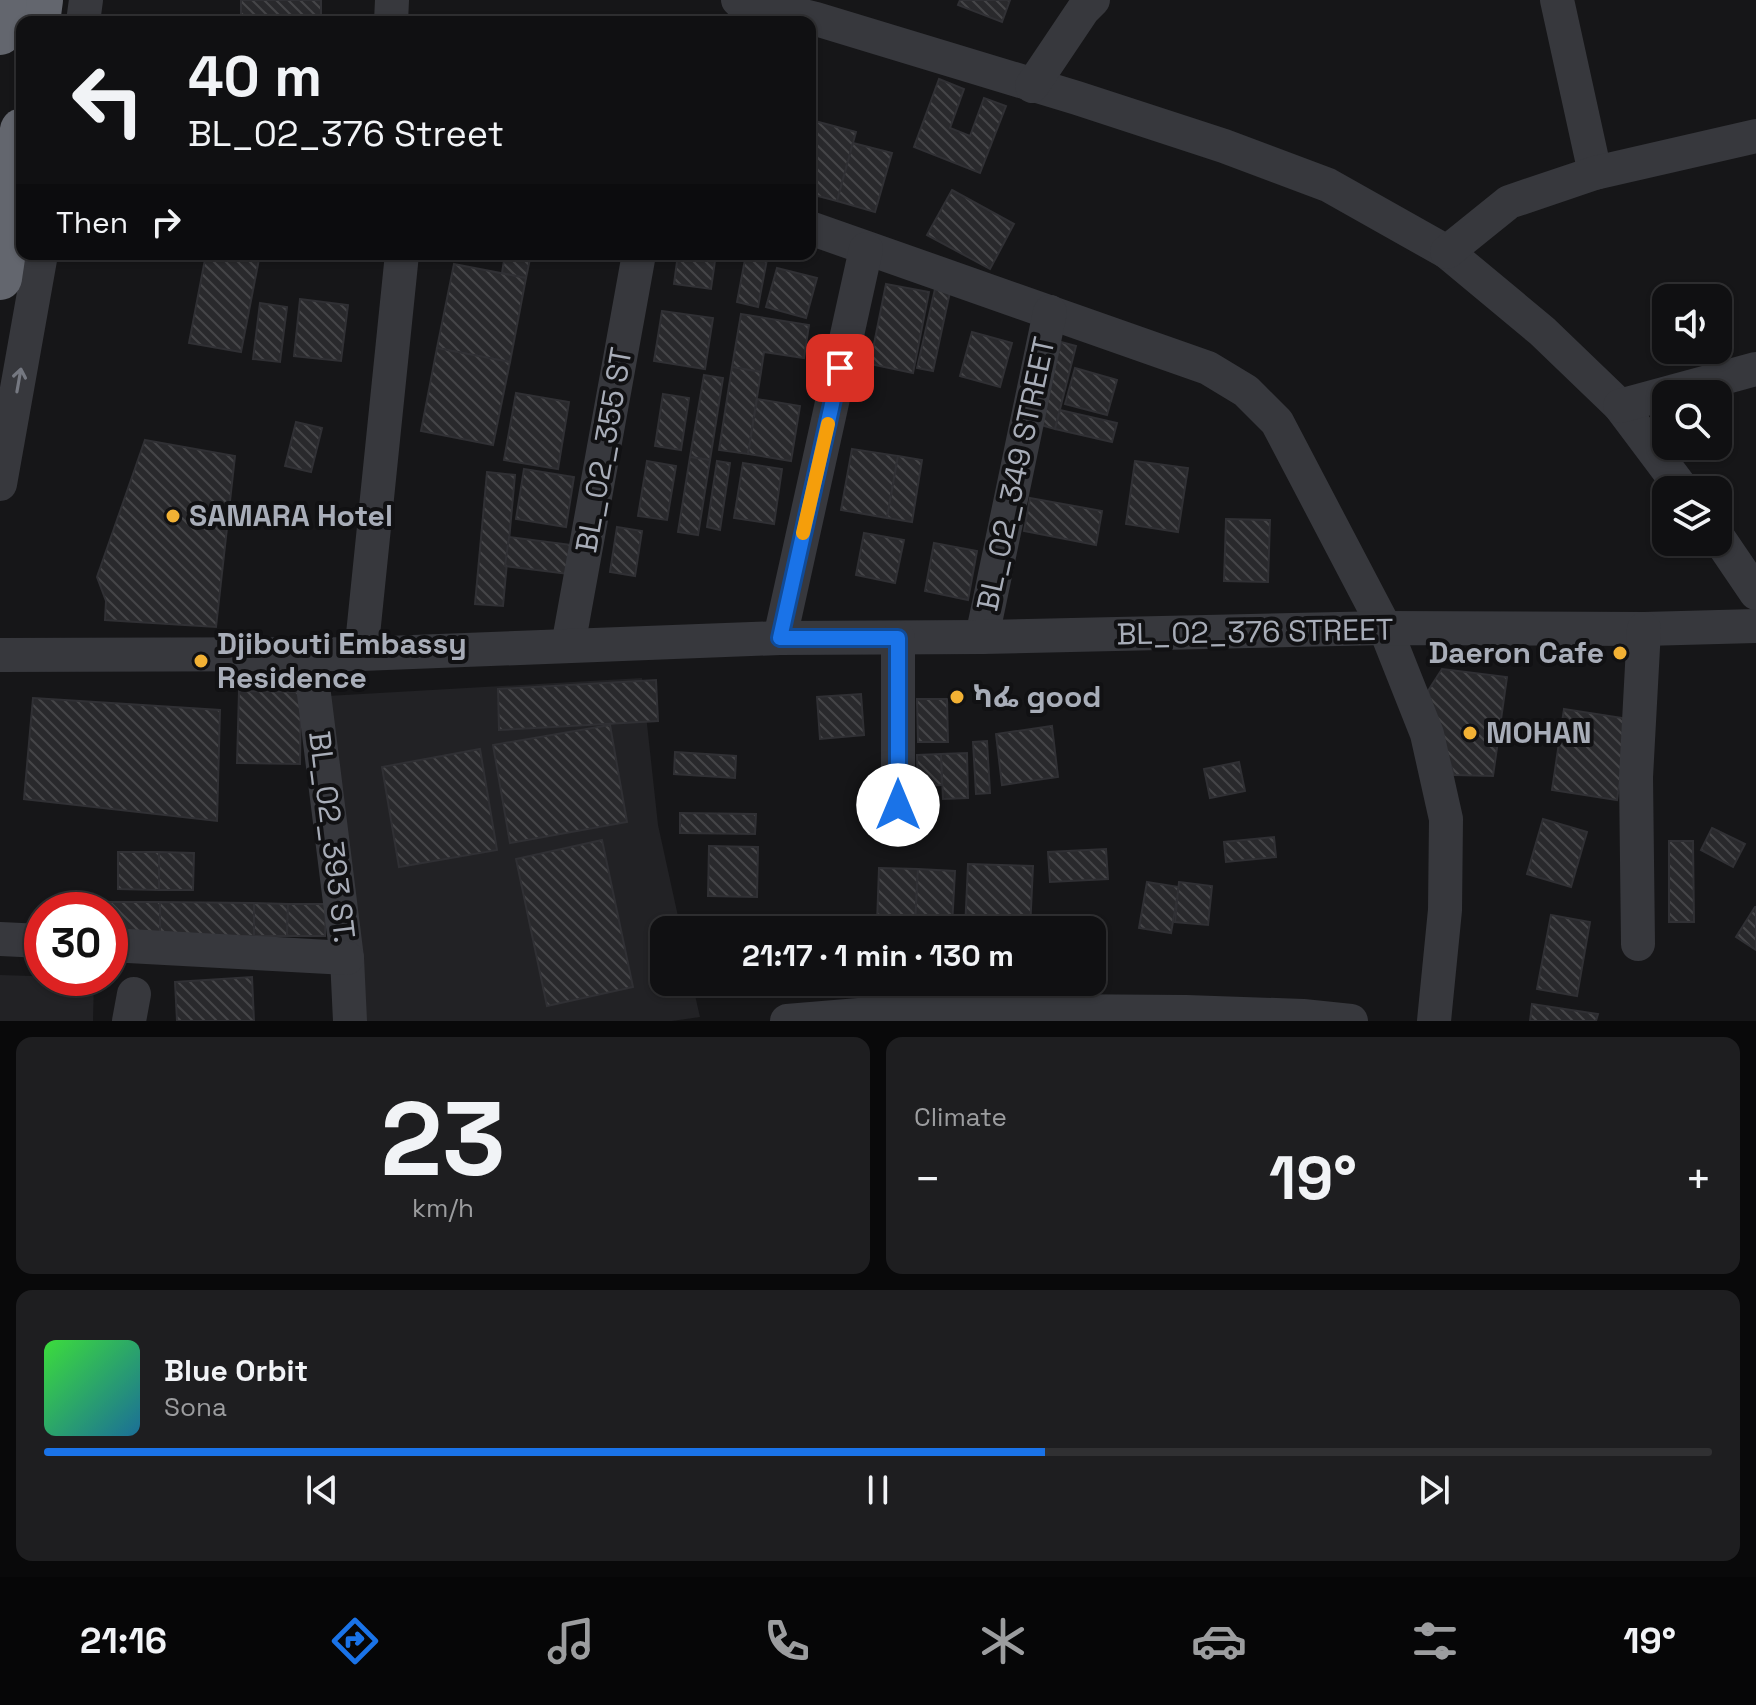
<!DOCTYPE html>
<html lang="en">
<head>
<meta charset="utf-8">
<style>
  body { margin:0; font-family:"Space Grotesk","Noto Sans Ethiopic",sans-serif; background:#1e1e20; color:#f1f3f6; height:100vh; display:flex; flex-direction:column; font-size:30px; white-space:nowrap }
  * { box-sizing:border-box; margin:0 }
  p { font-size:26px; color:#9c9d9f }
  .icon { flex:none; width:44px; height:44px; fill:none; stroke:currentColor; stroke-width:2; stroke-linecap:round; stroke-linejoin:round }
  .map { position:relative; height:1021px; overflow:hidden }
  .panel { display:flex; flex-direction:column; gap:16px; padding:16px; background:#09090a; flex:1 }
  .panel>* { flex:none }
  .guide { position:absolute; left:16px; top:16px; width:800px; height:244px; border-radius:16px; box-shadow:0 2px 6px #0004,0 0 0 2px #303032; background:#101012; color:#f1f3f6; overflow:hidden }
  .controls { position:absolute; left:1652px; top:284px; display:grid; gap:16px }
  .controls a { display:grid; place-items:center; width:80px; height:80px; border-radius:16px; background:#101012; box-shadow:0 2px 6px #0004,0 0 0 2px #303032; font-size:40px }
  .speed { position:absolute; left:24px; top:892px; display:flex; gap:16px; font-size:40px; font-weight:700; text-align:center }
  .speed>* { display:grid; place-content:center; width:104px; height:104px; border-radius:50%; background:#101012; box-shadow:0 2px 6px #0004,0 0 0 2px #303032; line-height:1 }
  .speed .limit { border:12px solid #d22; background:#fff; color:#111 }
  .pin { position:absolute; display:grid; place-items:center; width:68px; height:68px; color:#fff; margin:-34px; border-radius:16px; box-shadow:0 4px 12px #0006 }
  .me { position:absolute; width:88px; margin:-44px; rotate:0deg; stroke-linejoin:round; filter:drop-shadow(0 0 6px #0008) }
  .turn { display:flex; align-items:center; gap:28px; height:168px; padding:0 40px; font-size:36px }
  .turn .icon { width:104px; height:104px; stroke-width:2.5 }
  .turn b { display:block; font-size:56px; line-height:68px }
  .then { display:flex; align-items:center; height:76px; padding:0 40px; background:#0003; gap:16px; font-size:30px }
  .big { font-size:60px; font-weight:600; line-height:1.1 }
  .panel .card { flex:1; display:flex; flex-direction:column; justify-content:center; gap:12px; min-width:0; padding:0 28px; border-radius:16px; background:#1e1e20 }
  .panel .dial { align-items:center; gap:0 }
  .dial b { font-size:104px; line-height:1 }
  .song { display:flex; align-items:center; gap:24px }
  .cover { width:96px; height:96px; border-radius:12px; background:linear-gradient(135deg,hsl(120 70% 55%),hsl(200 70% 35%)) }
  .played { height:8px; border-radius:4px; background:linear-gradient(90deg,#1a73e8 60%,#303032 60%) }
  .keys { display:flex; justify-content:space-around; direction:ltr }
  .heat { display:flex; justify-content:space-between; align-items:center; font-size:44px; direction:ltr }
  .panel .tiles { flex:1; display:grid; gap:16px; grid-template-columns:1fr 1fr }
  .card:last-child { grid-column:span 2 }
  .trip { position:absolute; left:650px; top:916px; width:456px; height:80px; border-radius:16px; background:#101012; box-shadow:0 2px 6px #0004,0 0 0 2px #303032; font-weight:600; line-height:80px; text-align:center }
  .menu { display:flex; height:128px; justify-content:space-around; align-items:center; background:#060607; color:#9c9d9f }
  .menu .icon { width:56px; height:56px }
  .menu .current { color:#1a73e8 }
  .menu b { font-size:36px; color:#f1f3f6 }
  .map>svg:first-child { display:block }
  .built { fill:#222225 }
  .building { fill:url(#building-back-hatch); stroke:#303034; stroke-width:2 }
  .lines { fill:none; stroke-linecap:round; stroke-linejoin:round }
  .minor { stroke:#37383d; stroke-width:34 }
  .highway { stroke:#63666e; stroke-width:44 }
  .oneway { stroke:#757881 }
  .route-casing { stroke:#114b97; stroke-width:20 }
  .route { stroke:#1a73e8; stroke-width:14 }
  .slow { stroke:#f59e0b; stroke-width:14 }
  .poi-dot { fill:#f2b134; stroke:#111113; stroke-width:3 }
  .labels { text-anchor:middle; stroke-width:8; stroke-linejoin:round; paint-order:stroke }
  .street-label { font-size:30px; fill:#a8adb8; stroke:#111113 }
  .poi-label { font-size:30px; font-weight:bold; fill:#a8adb8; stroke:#111113; text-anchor:start }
</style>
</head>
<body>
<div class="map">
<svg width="1756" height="1021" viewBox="0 0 1756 1021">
  <defs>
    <pattern id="building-back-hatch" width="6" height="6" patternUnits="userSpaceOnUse" patternTransform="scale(2)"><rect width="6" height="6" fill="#29292c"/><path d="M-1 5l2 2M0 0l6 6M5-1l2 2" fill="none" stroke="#454548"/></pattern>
  </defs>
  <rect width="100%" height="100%" fill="#161618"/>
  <g class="built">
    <polygon points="642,678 658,825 681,930 664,930 664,982 692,982 700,1017 672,1021 364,1021 327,696"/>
    <polygon points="0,975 94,978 93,1021 0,1021"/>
  </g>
  <g class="building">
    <rect x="241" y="0" width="80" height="22"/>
    <polygon points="960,0 1010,0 1002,22 958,5"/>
    <polygon points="939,79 964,89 950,128 970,136 984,98 1006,106 980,173 914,147"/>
    <polygon points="815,121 856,132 837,201 810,194 810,139"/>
    <polygon points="853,143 892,153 875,212 837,201"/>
    <polygon points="952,190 1014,224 990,269 927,235"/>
    <polygon points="206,254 260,254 241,352 189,343"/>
    <polygon points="505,254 531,254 526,278 502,273"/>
    <polygon points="678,254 716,254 711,289 674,284"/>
    <polygon points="746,254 768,254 758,307 737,302"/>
    <polygon points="454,264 526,278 510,362 437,348"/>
    <polygon points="777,268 817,278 806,318 766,307"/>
    <polygon points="886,284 929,292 913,373 870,364"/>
    <polygon points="935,289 950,292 933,371 917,368"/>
    <polygon points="300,299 348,305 341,361 294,356"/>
    <polygon points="260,303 287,307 280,362 253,359"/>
    <polygon points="662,311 713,318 705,369 654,361"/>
    <polygon points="741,314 809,325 804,358 764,352 761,372 732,367"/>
    <polygon points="972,332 1012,343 1000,387 960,376"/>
    <polygon points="1061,342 1076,346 1055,429 1041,425"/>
    <polygon points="437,348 510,362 493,445 421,431"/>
    <polygon points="732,367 761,372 748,454 719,450"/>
    <polygon points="1075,368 1117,380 1107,415 1065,404"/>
    <polygon points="704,375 723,378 710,460 690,457"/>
    <polygon points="516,393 569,402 558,469 504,460"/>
    <polygon points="663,394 689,398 681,450 655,446"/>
    <polygon points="757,399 800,406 791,461 748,454"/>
    <polygon points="1060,410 1117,423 1112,442 1055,429"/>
    <polygon points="296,422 322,428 311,472 285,466"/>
    <polygon points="145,440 235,456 216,627 105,620 106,601 97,577"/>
    <polygon points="852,449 898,456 887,518 841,510"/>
    <polygon points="898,456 922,460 912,522 887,518"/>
    <polygon points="690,457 710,460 698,535 678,532"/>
    <polygon points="647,461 676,466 667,520 638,516"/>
    <polygon points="717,461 730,463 720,530 707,527"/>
    <polygon points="1135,461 1188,468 1178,532 1126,524"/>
    <polygon points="743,463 782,469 774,524 734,518"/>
    <polygon points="524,469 574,477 566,527 516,519"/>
    <polygon points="487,472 515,475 503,606 475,604"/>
    <polygon points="1030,498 1102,511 1096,545 1024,531"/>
    <polygon points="1226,519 1270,520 1268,582 1224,581"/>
    <polygon points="617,527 642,531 635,576 610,572"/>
    <polygon points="864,533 904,540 895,583 856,575"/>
    <polygon points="509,537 572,545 568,574 505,566"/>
    <polygon points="934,543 977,551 968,600 925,591"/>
    <polygon points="1442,669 1507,677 1493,776 1454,775 1428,691"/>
    <polygon points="656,680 658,721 499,730 498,689"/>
    <polygon points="239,691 301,692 300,764 237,763"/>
    <polygon points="861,694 864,735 820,739 817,697"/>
    <polygon points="33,698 220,710 217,821 24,799"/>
    <polygon points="917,699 947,699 948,742 918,742"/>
    <polygon points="1564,709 1629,719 1617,800 1552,790"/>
    <polygon points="610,725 627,822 510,843 493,745"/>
    <polygon points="1052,726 1058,777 1002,785 996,734"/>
    <polygon points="987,741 990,793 976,794 973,742"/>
    <polygon points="480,749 497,850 399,867 382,767"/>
    <polygon points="675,752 736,756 735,778 674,774"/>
    <polygon points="967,753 968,798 943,799 941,754"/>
    <polygon points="941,754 942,785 918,786 917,755"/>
    <polygon points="1239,762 1245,791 1210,798 1204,769"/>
    <polygon points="680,813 756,814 755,834 680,833"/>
    <polygon points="1543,819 1587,832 1571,887 1527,874"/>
    <polygon points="1712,828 1745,844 1733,867 1701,850"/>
    <polygon points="1274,837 1276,857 1226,862 1224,842"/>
    <polygon points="602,840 633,987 547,1006 516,859"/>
    <polygon points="1669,841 1693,841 1694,922 1669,922"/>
    <polygon points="709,846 758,847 757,897 708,896"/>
    <polygon points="1106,849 1108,879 1050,882 1048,852"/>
    <polygon points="118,852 159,852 159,890 118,889"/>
    <polygon points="159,852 194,853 193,890 159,890"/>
    <polygon points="968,864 1033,866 1030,930 965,930"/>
    <polygon points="879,868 918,869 915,924 877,923"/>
    <polygon points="918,869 955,871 952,926 915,924"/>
    <polygon points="1147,882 1179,887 1171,933 1139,928"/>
    <polygon points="1179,882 1212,886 1208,925 1175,922"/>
    <polygon points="109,902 160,902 160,935 110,934"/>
    <polygon points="160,902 254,903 254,936 160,935"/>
    <polygon points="254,903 288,904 287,936 254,936"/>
    <polygon points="288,904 326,904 325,936 287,936"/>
    <polygon points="1755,907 1756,907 1756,950 1736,937"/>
    <polygon points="1551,915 1590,922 1577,996 1537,989"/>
    <polygon points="252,977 254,1021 177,1021 175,982"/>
    <polygon points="1532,1004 1598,1014 1596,1021 1530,1021"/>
  </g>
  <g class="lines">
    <g class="minor">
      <polyline points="738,0 816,19 1077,98 1224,146 1328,185 1447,252 1542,331 1620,406 1683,490"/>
      <polyline points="1557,0 1595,173"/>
      <polyline points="83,22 86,0"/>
      <polyline points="391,22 392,0"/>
      <polyline points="1032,86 1083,10 1093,0"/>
      <polyline points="810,228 1208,368 1246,391 1277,422 1385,628 1427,734 1446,819 1445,910 1434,1021"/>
      <polyline points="1447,252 1509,202 1595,173 1756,136"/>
      <polyline points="1620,406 1756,369"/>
      <polyline points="0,484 41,254"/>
      <polyline points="1718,537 1756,593"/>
      <polyline points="982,637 1050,312"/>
      <polyline points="780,638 866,249"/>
      <polyline points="568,646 639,254"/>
      <polyline points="309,654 347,958 350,1021"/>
      <polyline points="361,654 402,254"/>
      <polyline points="0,655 361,654 780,638 982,637 1385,628 1644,629 1756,626"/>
      <polyline points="898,805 898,638"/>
      <polyline points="0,939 42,941"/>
      <polyline points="1638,944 1636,777 1644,629"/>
      <polyline points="110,945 347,958"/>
      <polyline points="129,1021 134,994"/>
      <polyline points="787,1021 895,1012 1048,1011 1186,1012 1303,1016 1351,1021"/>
    </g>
    <g class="highway">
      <polyline points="38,22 41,0"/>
      <polyline points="0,33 5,0"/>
      <polyline points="0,278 22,130"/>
    </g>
  </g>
  <defs><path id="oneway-shaft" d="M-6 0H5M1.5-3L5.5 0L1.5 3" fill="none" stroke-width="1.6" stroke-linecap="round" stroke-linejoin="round" transform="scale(2)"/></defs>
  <use class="oneway" href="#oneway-shaft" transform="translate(19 380) rotate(-80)"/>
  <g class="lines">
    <defs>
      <polyline id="route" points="840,368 780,638 898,638 898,805"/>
    </defs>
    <use href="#route" class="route-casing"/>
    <use href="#route" class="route"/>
    <polyline class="slow" points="803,533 828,424"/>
  </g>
  <g class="poi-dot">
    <circle cx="173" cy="516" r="8"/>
    <circle cx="1620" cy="653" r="8"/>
    <circle cx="201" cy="661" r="8"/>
    <circle cx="957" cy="697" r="8"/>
    <circle cx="1470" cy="733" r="8"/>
  </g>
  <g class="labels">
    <g class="street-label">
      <text transform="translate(604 450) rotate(-80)" y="10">BL_02_355 ST</text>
      <text transform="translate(1016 474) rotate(-78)" y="10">BL_02_349 STREET</text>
      <text transform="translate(1255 632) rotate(-1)" y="10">BL_02_376 STREET</text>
      <text transform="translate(332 837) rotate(83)" y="10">BL_02_393 ST.</text>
    </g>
    <g class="poi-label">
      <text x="189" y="526">SAMARA Hotel</text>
      <text x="217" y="654">Djibouti Embassy<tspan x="217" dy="34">Residence</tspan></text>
      <text x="1604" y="663" text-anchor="end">Daeron Cafe</text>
      <text x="973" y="707">ካፌ good</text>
      <text x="1486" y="743">MOHAN</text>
    </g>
  </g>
</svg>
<div class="controls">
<a><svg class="icon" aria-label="sound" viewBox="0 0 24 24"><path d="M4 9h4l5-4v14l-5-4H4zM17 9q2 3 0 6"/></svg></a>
<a><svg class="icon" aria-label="search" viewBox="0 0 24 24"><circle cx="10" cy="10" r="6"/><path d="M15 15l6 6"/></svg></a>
<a><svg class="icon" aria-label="layers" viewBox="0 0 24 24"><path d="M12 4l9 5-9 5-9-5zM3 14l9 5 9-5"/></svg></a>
</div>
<div class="speed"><div class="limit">30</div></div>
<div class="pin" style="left:840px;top:368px;background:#d93025"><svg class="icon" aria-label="arrive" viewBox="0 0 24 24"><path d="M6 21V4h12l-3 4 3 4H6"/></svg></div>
<svg class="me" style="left:898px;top:805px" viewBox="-20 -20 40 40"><circle r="19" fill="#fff"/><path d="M0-13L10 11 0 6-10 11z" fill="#1a73e8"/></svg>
<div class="trip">21:17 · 1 min · 130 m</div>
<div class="guide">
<div class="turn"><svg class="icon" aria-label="left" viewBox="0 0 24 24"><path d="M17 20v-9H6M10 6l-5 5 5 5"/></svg><div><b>40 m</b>BL_02_376 Street</div></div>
<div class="then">Then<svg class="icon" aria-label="right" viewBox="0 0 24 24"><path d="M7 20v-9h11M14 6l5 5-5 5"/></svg></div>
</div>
</div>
<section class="panel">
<div class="tiles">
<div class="card dial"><b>23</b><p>km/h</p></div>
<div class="card"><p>Climate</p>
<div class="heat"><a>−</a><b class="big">19°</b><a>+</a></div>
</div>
<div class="card">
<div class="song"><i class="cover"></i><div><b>Blue Orbit</b><p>Sona</p></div></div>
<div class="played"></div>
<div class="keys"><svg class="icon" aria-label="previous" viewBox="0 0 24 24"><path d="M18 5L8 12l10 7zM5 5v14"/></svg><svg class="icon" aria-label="pause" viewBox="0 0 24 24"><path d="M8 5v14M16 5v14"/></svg><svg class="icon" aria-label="next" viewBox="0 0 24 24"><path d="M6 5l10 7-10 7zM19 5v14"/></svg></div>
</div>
</div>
</section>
<nav class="menu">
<b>21:16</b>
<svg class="icon current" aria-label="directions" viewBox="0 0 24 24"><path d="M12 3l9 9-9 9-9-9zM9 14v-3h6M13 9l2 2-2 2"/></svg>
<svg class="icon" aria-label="music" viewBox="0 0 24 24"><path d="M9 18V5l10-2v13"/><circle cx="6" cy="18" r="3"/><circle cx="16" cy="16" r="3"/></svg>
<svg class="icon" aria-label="phone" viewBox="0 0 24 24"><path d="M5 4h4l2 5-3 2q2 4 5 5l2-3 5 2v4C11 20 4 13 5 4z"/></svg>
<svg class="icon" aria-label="climate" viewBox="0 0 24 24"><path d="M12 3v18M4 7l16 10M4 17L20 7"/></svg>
<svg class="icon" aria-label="car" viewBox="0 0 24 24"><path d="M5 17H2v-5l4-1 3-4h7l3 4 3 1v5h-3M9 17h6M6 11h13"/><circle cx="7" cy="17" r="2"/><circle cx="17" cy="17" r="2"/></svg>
<svg class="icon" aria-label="filters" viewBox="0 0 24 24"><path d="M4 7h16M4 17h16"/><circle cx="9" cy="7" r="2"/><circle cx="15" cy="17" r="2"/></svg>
<b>19°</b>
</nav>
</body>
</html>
